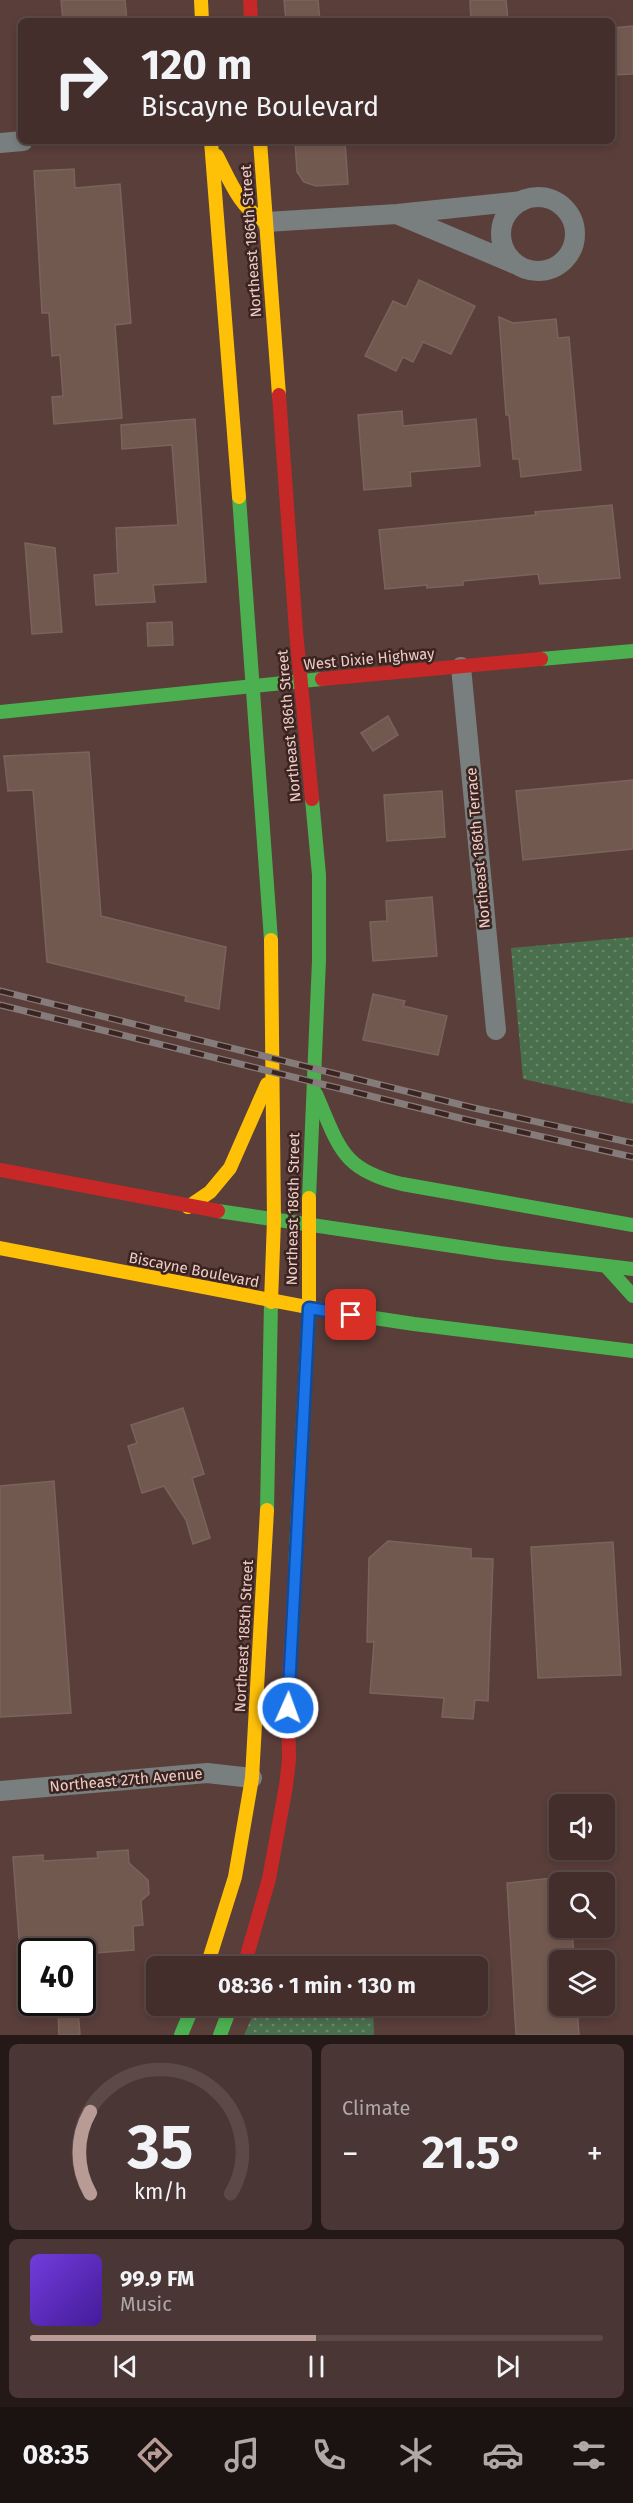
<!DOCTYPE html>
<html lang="en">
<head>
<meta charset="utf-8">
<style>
  body { margin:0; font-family:"Fira Sans",sans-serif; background:#4a3634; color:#f1f3f6; height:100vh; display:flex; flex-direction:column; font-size:22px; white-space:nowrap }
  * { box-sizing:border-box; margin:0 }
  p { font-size:20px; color:#afa8a9 }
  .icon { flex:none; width:33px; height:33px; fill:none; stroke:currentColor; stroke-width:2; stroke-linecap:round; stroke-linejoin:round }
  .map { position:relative; height:2035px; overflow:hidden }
  .drawer { display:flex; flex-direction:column; gap:9px; padding:9px; background:#251918; flex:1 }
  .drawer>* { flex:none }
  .banner { position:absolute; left:18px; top:18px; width:597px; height:126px; border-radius:9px; box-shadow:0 3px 9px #0003,0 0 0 2px #5b4a48; background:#432e2c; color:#f1f3f6; overflow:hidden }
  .tools { position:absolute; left:549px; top:1794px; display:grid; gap:12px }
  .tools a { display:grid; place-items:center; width:66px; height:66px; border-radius:9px; background:#432e2c; box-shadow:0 3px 9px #0003,0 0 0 2px #5b4a48; font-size:30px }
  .speed { position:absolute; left:18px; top:1938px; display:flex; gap:12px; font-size:30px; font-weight:700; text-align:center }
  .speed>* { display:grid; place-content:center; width:78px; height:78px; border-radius:50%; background:#432e2c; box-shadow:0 3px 9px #0003,0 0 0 2px #5b4a48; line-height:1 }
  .speed .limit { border:3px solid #111; border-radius:9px; background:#fff; color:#111 }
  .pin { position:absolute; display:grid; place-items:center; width:51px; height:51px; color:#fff; margin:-26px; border-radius:12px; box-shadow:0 3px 9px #0006 }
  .me { position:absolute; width:66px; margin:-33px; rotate:2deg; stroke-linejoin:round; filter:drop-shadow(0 0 4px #0008) }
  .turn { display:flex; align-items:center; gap:21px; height:126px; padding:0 24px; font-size:27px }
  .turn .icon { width:78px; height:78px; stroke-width:2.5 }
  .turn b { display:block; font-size:42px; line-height:51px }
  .big { font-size:45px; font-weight:700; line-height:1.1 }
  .drawer .card { flex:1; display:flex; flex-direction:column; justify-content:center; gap:9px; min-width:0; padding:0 21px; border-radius:9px; background:#4a3634 }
  .drawer .dial { align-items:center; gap:0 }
  .dial svg { height:156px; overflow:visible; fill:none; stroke:#5b4a48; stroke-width:7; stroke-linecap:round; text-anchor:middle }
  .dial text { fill:#f1f3f6; stroke:none }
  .song { display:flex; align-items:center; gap:18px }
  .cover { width:72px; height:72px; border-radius:9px; background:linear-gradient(135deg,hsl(260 70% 55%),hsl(260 70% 35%)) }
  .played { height:6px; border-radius:3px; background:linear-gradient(90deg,#b99b96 50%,#5b4a48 50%) }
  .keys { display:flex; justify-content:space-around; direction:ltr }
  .heat { display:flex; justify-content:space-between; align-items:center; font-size:33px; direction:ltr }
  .drawer .tiles { flex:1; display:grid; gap:9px; grid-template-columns:1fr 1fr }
  .card:last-child { grid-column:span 2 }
  .trip { position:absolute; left:146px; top:1956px; width:342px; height:60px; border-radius:9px; background:#432e2c; box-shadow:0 3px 9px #0003,0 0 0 2px #5b4a48; font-weight:700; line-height:60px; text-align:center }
  .dock { display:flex; height:96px; justify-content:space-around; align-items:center; background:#1b1212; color:#afa8a9 }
  .dock .icon { width:42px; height:42px }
  .dock .on { color:#b99b96 }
  .dock b { font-size:27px; color:#f1f3f6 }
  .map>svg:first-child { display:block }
  .grass { fill:url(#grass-dots) }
  .building { fill:#725950; stroke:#79645d; stroke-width:1.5 }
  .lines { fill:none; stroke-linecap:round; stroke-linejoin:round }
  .street { stroke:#797e7e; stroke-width:20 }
  .fast { stroke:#4caf50; stroke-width:14 }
  .slow { stroke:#ffc107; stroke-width:14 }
  .jam { stroke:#c62828; stroke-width:14 }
  .rail-casing { stroke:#847b7a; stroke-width:7 }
  .rail { stroke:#3b2420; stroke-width:4.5; stroke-dasharray:14; stroke-linecap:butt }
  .route-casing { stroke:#114b97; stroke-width:15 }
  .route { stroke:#1a73e8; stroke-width:10 }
  .labels { text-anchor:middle; stroke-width:5; stroke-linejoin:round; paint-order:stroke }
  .street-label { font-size:15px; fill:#edcdc8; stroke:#3b2420 }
</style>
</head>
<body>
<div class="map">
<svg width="633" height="2035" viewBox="0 0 633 2035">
  <defs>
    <pattern id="grass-dots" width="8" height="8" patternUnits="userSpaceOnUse" patternTransform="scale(1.5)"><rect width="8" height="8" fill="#496f4c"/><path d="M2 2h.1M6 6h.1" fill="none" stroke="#6c896c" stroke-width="1.8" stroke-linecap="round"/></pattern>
  </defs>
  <rect width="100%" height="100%" fill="#593e3a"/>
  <g class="grass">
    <polygon points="633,937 633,1104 523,1079 511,948"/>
    <polygon points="257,2006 373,2006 374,2035 244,2035"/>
  </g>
  <g class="building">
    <polygon points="61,0 125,0 127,21 63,21"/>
    <polygon points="284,0 318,0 320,21 286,21"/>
    <polygon points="470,0 506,0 508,21 471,21"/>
    <polygon points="633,26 633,74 612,75 613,28"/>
    <polygon points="295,141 345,141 348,184 316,186 304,182 297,172"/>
    <polygon points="74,169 75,188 120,184 131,323 115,325 122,418 54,424 52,397 63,396 60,355 52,356 49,313 42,313 34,171"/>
    <polygon points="419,280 475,306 451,354 423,342 413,362 403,357 396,371 365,356 393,301 406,307"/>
    <polygon points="499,317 513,323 556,319 558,338 569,337 581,470 521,477 519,459 513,459 509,415 506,415"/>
    <polygon points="402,411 403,426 476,419 480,466 410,472 411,486 364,490 358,415"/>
    <polygon points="195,419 206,582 153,585 155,602 96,605 94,575 118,573 116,528 178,525 172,445 122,449 121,425"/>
    <polygon points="612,505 620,578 540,584 538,574 463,581 463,585 427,588 427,585 385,589 379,530 536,515 535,512"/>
    <polygon points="25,543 55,548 62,632 32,634"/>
    <polygon points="172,622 173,645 148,646 147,623"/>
    <polygon points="388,716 398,735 373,751 361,733"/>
    <polygon points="89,752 101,916 226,947 219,1009 185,1001 186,996 47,962 33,790 8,791 4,756"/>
    <polygon points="633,780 633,849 523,860 516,791"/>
    <polygon points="442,791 445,837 387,841 384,795"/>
    <polygon points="432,897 437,956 373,961 370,922 387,921 386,901"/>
    <polygon points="373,994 405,1001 403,1006 447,1016 438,1055 363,1040"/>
    <polygon points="183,1408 204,1474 192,1478 210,1538 193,1544 186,1520 164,1486 142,1493 128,1446 137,1443 131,1425"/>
    <polygon points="54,1481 71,1713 0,1717 0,1486"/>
    <polygon points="388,1541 471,1549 471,1558 493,1559 488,1701 475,1700 473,1719 442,1717 444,1698 370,1693 374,1642 367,1642 369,1558"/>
    <polygon points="613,1542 621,1675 538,1678 531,1547"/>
    <polygon points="128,1850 129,1863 148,1880 149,1894 141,1901 143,1925 133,1926 134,1950 82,1954 82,1952 20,1952 13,1857 43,1855 43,1861 98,1858 97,1852"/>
    <polygon points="560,1877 560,1928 572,1928 574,1960 560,1960 560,2006 577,2006 579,2035 516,2035 507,1883"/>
    <polygon points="78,2010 80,2035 59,2035 58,2011"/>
  </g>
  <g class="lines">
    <g class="street">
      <polyline points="0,143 23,141"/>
      <circle cx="538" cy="234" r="37"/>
      <polyline points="399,215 515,264"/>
      <polyline points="266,222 397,214 522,201"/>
      <polyline points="461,667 496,1030"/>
      <polyline points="0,1791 207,1773 252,1778"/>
    </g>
    <g class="fast">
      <polyline points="239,497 271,940"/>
      <polyline points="541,659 633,651"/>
      <polyline points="0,712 322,679"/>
      <path d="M 316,1094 C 339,1146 341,1170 402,1184 L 633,1225"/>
      <polyline points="309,1198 319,960 319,875 312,799"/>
      <polyline points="218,1211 500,1253 633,1269"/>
      <polyline points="606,1266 633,1296"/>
      <polyline points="328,1311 414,1324 633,1351"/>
      <polyline points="267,1510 271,1302"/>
      <polyline points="295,1568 309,1308"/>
      <polyline points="181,2035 193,2006"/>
      <polyline points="220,2035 231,2006"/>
    </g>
    <g class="slow">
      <polyline points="201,0 202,21"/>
      <polyline points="211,141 239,497"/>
      <polyline points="260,141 279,395"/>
      <path d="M 217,156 C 230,181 240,209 266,222"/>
      <polyline points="309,1198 309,1308"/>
      <polyline points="188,1207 210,1192 230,1168 267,1084"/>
      <polyline points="0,1248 328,1311"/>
      <polyline points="271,1302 274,1220 271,940"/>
      <polyline points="207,1966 235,1877 252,1778 267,1510"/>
    </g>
    <g class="jam">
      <polyline points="250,0 251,21"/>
      <polyline points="279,395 296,631 312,799"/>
      <polyline points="322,679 541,659"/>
      <polyline points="0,1170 218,1211"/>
      <polyline points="244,1966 269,1879 286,1786 289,1760 288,1691 295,1568"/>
    </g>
    <defs>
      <g id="rail">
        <polyline points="0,991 474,1108 633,1143"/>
        <polyline points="0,1005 472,1121 633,1157"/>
      </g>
    </defs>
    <use href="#rail" class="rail-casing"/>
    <use href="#rail" class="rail"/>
  </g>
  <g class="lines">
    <defs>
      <polyline id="route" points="288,1708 309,1308 351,1315"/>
    </defs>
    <use href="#route" class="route-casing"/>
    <use href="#route" class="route"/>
  </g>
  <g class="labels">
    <g class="street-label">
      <text transform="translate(251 241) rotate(-94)" y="5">Northeast 186th Street</text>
      <text transform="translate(369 659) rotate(-5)" y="5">West Dixie Highway</text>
      <text transform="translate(289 726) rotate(-95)" y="5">Northeast 186th Street</text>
      <text transform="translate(478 848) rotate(-95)" y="5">Northeast 186th Terrace</text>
      <text transform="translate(293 1209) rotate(-89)" y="5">Northeast 186th Street</text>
      <text transform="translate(194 1270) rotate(11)" y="5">Biscayne Boulevard</text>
      <text transform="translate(244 1636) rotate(-87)" y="5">Northeast 185th Street</text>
      <text transform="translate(126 1780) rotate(-5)" y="5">Northeast 27th Avenue</text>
    </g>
  </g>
</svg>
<div class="tools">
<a><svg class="icon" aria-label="sound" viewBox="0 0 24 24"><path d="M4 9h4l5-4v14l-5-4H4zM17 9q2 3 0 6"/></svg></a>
<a><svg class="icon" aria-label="search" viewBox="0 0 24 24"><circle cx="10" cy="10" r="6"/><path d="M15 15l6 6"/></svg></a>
<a><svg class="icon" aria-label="layers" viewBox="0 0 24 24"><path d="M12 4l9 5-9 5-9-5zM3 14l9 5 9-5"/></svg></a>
</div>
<div class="speed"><div class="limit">40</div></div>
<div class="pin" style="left:351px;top:1315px;background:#d93025"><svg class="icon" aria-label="arrive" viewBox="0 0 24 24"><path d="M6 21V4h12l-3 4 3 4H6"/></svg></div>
<svg class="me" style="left:288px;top:1708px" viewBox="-20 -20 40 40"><circle r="17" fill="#1a73e8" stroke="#fff" stroke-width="3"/><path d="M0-11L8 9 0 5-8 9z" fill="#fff"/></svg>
<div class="trip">08:36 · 1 min · 130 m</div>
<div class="banner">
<div class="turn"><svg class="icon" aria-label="right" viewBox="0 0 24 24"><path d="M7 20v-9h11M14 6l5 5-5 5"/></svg><div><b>120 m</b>Biscayne Boulevard</div></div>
</div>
</div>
<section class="drawer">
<div class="tiles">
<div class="card dial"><svg viewBox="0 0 100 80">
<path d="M14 69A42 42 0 1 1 86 69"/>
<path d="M14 69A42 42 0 0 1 14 27" stroke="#b99b96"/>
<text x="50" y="56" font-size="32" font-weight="700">35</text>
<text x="50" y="72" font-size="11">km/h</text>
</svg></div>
<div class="card"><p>Climate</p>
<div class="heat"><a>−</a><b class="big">21.5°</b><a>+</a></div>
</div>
<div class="card">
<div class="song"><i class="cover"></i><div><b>99.9 FM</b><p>Music</p></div></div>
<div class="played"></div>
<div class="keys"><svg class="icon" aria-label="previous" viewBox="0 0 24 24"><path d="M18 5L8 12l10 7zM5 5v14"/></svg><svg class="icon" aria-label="pause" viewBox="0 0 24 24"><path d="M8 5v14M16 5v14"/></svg><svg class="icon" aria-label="next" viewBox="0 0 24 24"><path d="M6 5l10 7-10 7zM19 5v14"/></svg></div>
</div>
</div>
</section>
<nav class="dock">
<b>08:35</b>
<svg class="icon on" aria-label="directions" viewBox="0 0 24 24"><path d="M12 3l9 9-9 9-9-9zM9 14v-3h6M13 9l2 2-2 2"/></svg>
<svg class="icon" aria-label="music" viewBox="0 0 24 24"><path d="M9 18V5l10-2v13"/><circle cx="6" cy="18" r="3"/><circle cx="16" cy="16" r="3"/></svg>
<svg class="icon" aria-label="phone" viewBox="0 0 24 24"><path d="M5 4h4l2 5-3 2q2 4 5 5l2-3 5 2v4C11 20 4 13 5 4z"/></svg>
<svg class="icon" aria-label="climate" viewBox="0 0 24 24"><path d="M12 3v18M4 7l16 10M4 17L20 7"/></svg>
<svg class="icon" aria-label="car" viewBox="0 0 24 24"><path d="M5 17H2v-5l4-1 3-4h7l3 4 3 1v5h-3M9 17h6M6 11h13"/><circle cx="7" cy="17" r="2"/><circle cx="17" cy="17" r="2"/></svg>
<svg class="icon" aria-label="filters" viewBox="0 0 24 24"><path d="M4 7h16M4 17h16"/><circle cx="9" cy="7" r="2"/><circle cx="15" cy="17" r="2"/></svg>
</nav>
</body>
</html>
